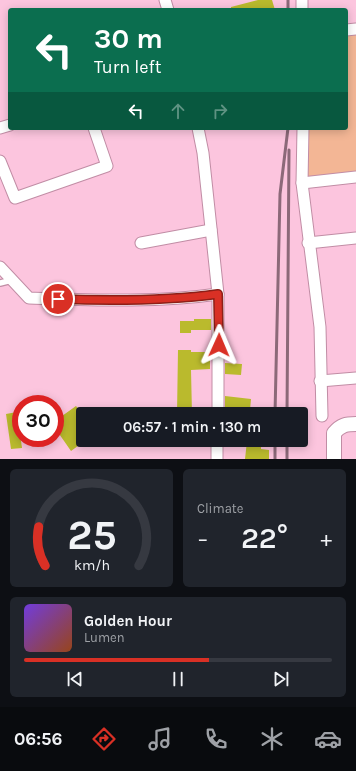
<!DOCTYPE html>
<html lang="en">
<head>
<meta charset="utf-8">
<style>
  body { margin:0; font-family:Karla,sans-serif; background:#20242c; color:#f1f3f6; height:100vh; display:flex; flex-direction:column; font-size:15px; white-space:nowrap }
  * { box-sizing:border-box; margin:0 }
  p { font-size:13px; color:#9ea1a6 }
  .icon { flex:none; width:22px; height:22px; fill:none; stroke:currentColor; stroke-width:2; stroke-linecap:round; stroke-linejoin:round }
  .map { position:relative; height:459px; overflow:hidden }
  .drawer { display:flex; flex-direction:column; gap:10px; padding:10px; background:#0d0f14; flex:1 }
  .drawer>* { flex:none }
  .top-card { position:absolute; left:8px; top:8px; width:340px; height:122px; border-radius:4px; box-shadow:0 2px 10px #0003; background:#0b6e4f; color:#fff; overflow:hidden }
  .speed { position:absolute; left:12px; top:395px; display:flex; gap:8px; font-size:20px; font-weight:700; text-align:center }
  .speed>* { display:grid; place-content:center; width:52px; height:52px; border-radius:50%; background:#171b24; box-shadow:0 2px 10px #0003; line-height:1 }
  .speed .limit { border:6px solid #d22; background:#fff; color:#111 }
  .pin { position:absolute; display:grid; place-items:center; width:34px; height:34px; color:#fff; margin:-17px; border:2px solid #fff; border-radius:50%; box-shadow:0 1px 4px #0007 }
  .me { position:absolute; width:44px; margin:-22px; rotate:1deg; stroke-linejoin:round; filter:drop-shadow(0 0 3px #0008) }
  .turn { display:flex; align-items:center; gap:14px; height:84px; padding:0 20px; font-size:18px }
  .turn .icon { width:52px; height:52px; stroke-width:2.5 }
  .turn b { display:block; font-size:28px; line-height:34px }
  .lanes { display:flex; align-items:center; height:38px; padding:0 20px; background:#0003; justify-content:center; gap:20px; direction:ltr }
  .lanes .off { opacity:.35 }
  .big { font-size:30px; font-weight:600; line-height:1.1 }
  .drawer .widget { flex:1; display:flex; flex-direction:column; justify-content:center; gap:6px; min-width:0; padding:0 14px; border-radius:6px; background:#20242c }
  .drawer .dial { align-items:center; gap:0 }
  .dial svg { height:104px; overflow:visible; fill:none; stroke:#363941; stroke-width:7; stroke-linecap:round; text-anchor:middle }
  .dial text { fill:#f1f3f6; stroke:none }
  .song { display:flex; align-items:center; gap:12px }
  .cover { width:48px; height:48px; border-radius:6px; background:linear-gradient(135deg,hsl(260 70% 55%),hsl(20 70% 35%)) }
  .played { height:4px; border-radius:2px; background:linear-gradient(90deg,#d93025 60%,#363941 60%) }
  .keys { display:flex; justify-content:space-around; direction:ltr }
  .heat { display:flex; justify-content:space-between; align-items:center; font-size:22px; direction:ltr }
  .drawer .tiles { flex:1; display:grid; gap:10px; grid-template-columns:1fr 1fr }
  .widget:last-child { grid-column:span 2 }
  .trip { position:absolute; left:76px; top:407px; width:232px; height:40px; border-radius:4px; background:#171b24; box-shadow:0 2px 10px #0003; font-weight:600; line-height:40px; text-align:center }
  .dock { display:flex; height:64px; justify-content:space-around; align-items:center; background:#090b0e; color:#9ea1a6 }
  .dock .icon { width:28px; height:28px }
  .dock .selected { color:#d93025 }
  .dock b { font-size:18px; color:#f1f3f6 }
  .map>svg:first-child { display:block }
  .green { fill:#f3b695 }
  .building { fill:#baba2d }
  .lines { fill:none; stroke-linecap:round; stroke-linejoin:round }
  .service-casing { stroke:#c18da5; stroke-width:8 }
  .minor-casing { stroke:#c18da5; stroke-width:13 }
  .tertiary-casing { stroke:#c18da5; stroke-width:16 }
  .service { stroke:#fff; stroke-width:5.5 }
  .minor { stroke:#fff; stroke-width:11 }
  .tertiary { stroke:#fff; stroke-width:14 }
  .rail { stroke:#8c6979; stroke-width:3 }
  .route-casing { stroke:#8d1f18; stroke-width:10 }
  .route { stroke:#d93025; stroke-width:7 }
</style>
</head>
<body>
<div class="map">
<svg width="356" height="459" viewBox="0 0 356 459">
  <rect width="100%" height="100%" fill="#fcc5de"/>
  <polygon class="green" points="356,29 356,177 302,183 303,128 346,128 346,30"/>
  <g class="building">
    <polygon points="258,0 272,0 275,10 231,10 231,7"/>
    <polygon points="194,319 211,319 211,330 191,330 191,333 180,333 180,321 194,321"/>
    <polygon points="178,350 191,350 191,352 210,352 210,369 191,370 192,414 177,414"/>
    <polygon points="225,363 242,364 241,375 225,374"/>
    <polygon points="225,396 251,399 250,410 225,409"/>
    <polygon points="76,406 83,415 83,420 76,425 83,435 83,440 86,440 71,451 55,428 55,421"/>
    <polygon points="17,412 22,448 11,449 6,414"/>
    <polygon points="261,440 261,449 269,450 269,459 245,459 247,441"/>
  </g>
  <g class="lines">
    <defs>
      <polyline id="service" points="0,283 12,280"/>
      <g id="minor">
        <polyline points="165,0 168,10"/>
        <polyline points="302,0 302,10"/>
        <polyline points="346,30 356,29"/>
        <polyline points="0,128 10,125"/>
        <polyline points="198,128 203,153 218,294 218,414"/>
        <polyline points="303,128 302,183 320,327 322,416"/>
        <polyline points="0,161 15,198 107,166 94,128"/>
        <polyline points="302,183 356,177"/>
        <polyline points="141,243 211,230"/>
        <polyline points="308,243 356,238"/>
        <path d="M 0,267 L 29,298 C 92,300 156,303 218,294"/>
        <polyline points="320,381 356,378"/>
        <polyline points="217,459 217,440"/>
      </g>
      <path id="tertiary" d="M 334,459 L 334,433 C 341,425 346,424 356,424"/>
    </defs>
    <use href="#service" class="service-casing"/>
    <use href="#minor" class="minor-casing"/>
    <use href="#tertiary" class="tertiary-casing"/>
    <use href="#service" class="service"/>
    <use href="#minor" class="minor"/>
    <use href="#tertiary" class="tertiary"/>
    <g class="rail">
      <polyline points="288,0 288,10"/>
      <polyline points="275,414 280,194 288,128"/>
      <polyline points="287,414 289,150"/>
      <polyline points="275,459 275,440"/>
      <polyline points="287,459 287,440"/>
    </g>
  </g>
  <g class="lines">
    <defs>
      <path id="route" d="M 58,299 C 111,301 165,301 218,294 L 219,345"/>
    </defs>
    <use href="#route" class="route-casing"/>
    <use href="#route" class="route"/>
  </g>
</svg>
<div class="speed"><div class="limit">30</div></div>
<div class="pin" style="left:58px;top:299px;background:#d93025"><svg class="icon" aria-label="arrive" viewBox="0 0 24 24"><path d="M6 21V4h12l-3 4 3 4H6"/></svg></div>
<svg class="me" style="left:219px;top:345px" viewBox="-20 -20 40 40"><path d="M0-17L14 15 0 8-14 15z" fill="#d93025" stroke="#fff" stroke-width="4"/></svg>
<div class="trip">06:57 · 1 min · 130 m</div>
<div class="top-card">
<div class="turn"><svg class="icon" aria-label="left" viewBox="0 0 24 24"><path d="M17 20v-9H6M10 6l-5 5 5 5"/></svg><div><b>30 m</b>Turn left</div></div>
<div class="lanes"><svg class="icon" aria-label="left" viewBox="0 0 24 24"><path d="M17 20v-9H6M10 6l-5 5 5 5"/></svg><svg class="icon off" aria-label="ahead" viewBox="0 0 24 24"><path d="M12 20V5M6 11l6-6 6 6"/></svg><svg class="icon off" aria-label="right" viewBox="0 0 24 24"><path d="M7 20v-9h11M14 6l5 5-5 5"/></svg></div>
</div>
</div>
<section class="drawer">
<div class="tiles">
<div class="widget dial"><svg viewBox="0 0 100 80">
<path d="M14 69A42 42 0 1 1 86 69"/>
<path d="M14 69A42 42 0 0 1 9 39" stroke="#d93025"/>
<text x="50" y="56" font-size="32" font-weight="700">25</text>
<text x="50" y="72" font-size="11">km/h</text>
</svg></div>
<div class="widget"><p>Climate</p>
<div class="heat"><a>−</a><b class="big">22°</b><a>+</a></div>
</div>
<div class="widget">
<div class="song"><i class="cover"></i><div><b>Golden Hour</b><p>Lumen</p></div></div>
<div class="played"></div>
<div class="keys"><svg class="icon" aria-label="previous" viewBox="0 0 24 24"><path d="M18 5L8 12l10 7zM5 5v14"/></svg><svg class="icon" aria-label="pause" viewBox="0 0 24 24"><path d="M8 5v14M16 5v14"/></svg><svg class="icon" aria-label="next" viewBox="0 0 24 24"><path d="M6 5l10 7-10 7zM19 5v14"/></svg></div>
</div>
</div>
</section>
<nav class="dock">
<b>06:56</b>
<svg class="icon selected" aria-label="directions" viewBox="0 0 24 24"><path d="M12 3l9 9-9 9-9-9zM9 14v-3h6M13 9l2 2-2 2"/></svg>
<svg class="icon" aria-label="music" viewBox="0 0 24 24"><path d="M9 18V5l10-2v13"/><circle cx="6" cy="18" r="3"/><circle cx="16" cy="16" r="3"/></svg>
<svg class="icon" aria-label="phone" viewBox="0 0 24 24"><path d="M5 4h4l2 5-3 2q2 4 5 5l2-3 5 2v4C11 20 4 13 5 4z"/></svg>
<svg class="icon" aria-label="climate" viewBox="0 0 24 24"><path d="M12 3v18M4 7l16 10M4 17L20 7"/></svg>
<svg class="icon" aria-label="car" viewBox="0 0 24 24"><path d="M5 17H2v-5l4-1 3-4h7l3 4 3 1v5h-3M9 17h6M6 11h13"/><circle cx="7" cy="17" r="2"/><circle cx="17" cy="17" r="2"/></svg>
</nav>
</body>
</html>
